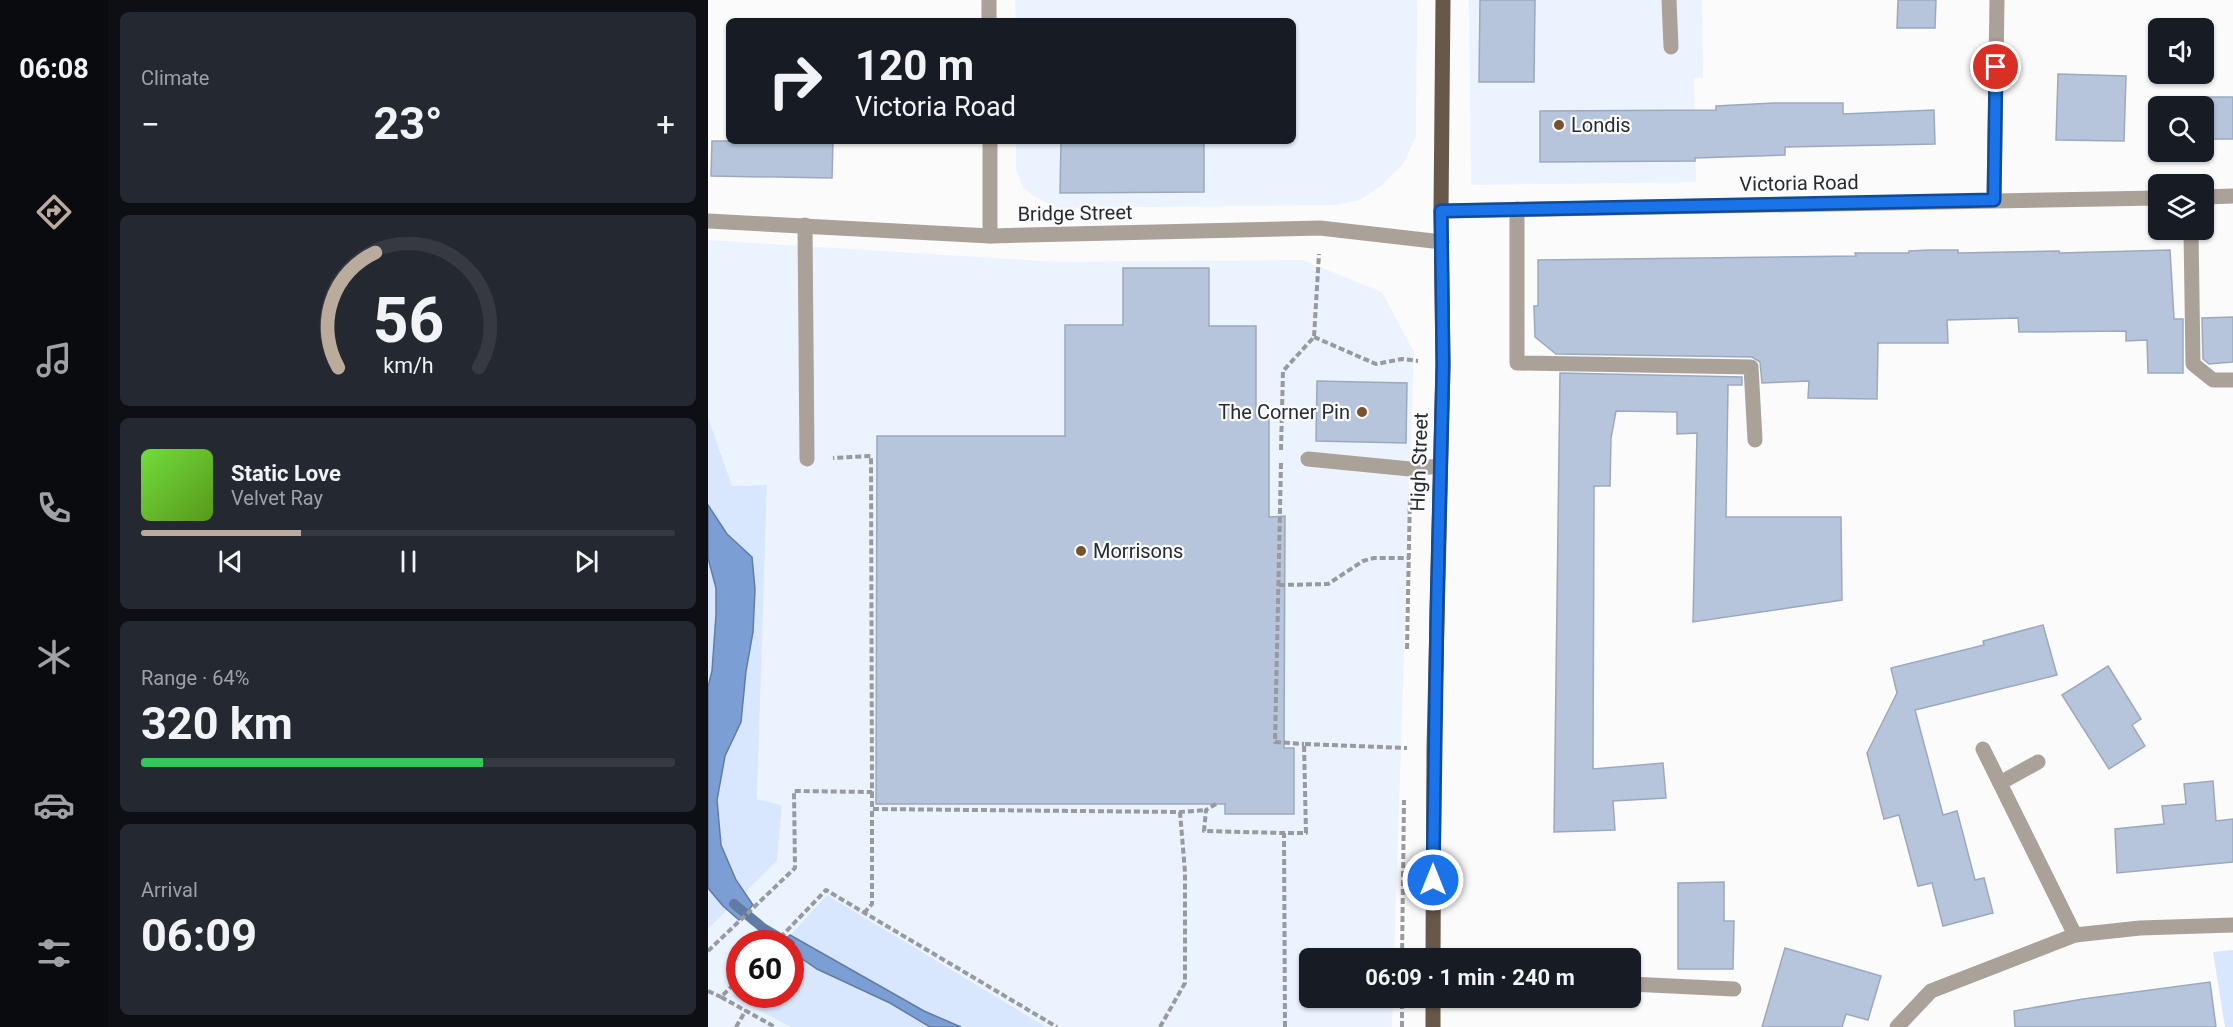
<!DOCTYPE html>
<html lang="en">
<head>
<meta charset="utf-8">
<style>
  body { margin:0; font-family:Roboto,sans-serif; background:#242831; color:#f1f3f6; height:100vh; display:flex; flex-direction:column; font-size:22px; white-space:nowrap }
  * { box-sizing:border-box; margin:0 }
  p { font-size:20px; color:#9ea1a6 }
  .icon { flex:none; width:33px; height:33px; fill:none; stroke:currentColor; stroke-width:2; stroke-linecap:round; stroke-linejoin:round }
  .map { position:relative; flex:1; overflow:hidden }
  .details { display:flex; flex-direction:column; gap:12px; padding:12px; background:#0d0f14; width:600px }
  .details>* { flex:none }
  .banner { position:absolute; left:18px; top:18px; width:570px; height:126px; border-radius:9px; box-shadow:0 2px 4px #0004; background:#171b24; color:#f1f3f6; overflow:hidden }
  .buttons { position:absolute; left:1440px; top:18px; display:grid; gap:12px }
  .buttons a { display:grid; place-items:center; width:66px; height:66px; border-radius:9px; background:#171b24; box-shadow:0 2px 4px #0004; font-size:30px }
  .speed { position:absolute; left:18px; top:930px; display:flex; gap:12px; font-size:30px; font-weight:700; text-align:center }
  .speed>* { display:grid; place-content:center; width:78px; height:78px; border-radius:50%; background:#171b24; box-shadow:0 2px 4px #0004; line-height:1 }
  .speed .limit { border:9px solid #d22; background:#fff; color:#111 }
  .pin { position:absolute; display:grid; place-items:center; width:51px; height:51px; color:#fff; margin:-26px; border:3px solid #fff; border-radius:50%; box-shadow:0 2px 6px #0007 }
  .me { position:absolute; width:66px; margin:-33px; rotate:0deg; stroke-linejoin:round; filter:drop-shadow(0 0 4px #0008) }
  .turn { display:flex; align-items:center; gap:21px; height:126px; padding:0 30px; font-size:27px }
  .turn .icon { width:78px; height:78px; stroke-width:2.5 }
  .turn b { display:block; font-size:42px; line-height:51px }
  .big { font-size:45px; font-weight:700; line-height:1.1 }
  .details .widget { flex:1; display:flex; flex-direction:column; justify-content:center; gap:9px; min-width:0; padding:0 21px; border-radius:9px; background:#242831 }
  .details .dial { align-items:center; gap:0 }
  .dial svg { height:156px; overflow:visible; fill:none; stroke:#363941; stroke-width:7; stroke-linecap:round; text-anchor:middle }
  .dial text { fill:#f1f3f6; stroke:none }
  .song { display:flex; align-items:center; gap:18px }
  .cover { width:72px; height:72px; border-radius:9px; background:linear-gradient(135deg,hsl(100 70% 55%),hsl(90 70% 35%)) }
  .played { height:6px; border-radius:3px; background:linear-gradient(90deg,#baab9c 30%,#363941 30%) }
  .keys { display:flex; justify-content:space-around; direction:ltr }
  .heat { display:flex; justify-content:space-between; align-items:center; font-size:33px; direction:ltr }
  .charge { height:9px; border-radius:4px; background:linear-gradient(90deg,#34c759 64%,#363941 0) }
  .trip { position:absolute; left:591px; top:948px; width:342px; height:60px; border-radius:9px; background:#171b24; box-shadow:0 2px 4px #0004; font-weight:700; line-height:60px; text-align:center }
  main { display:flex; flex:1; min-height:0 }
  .tab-bar { display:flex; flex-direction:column; width:108px; justify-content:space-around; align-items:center; background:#090b0e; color:#9ea1a6 }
  .tab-bar .icon { width:42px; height:42px }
  .tab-bar .on { color:#baab9c }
  .tab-bar b { font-size:27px; color:#f1f3f6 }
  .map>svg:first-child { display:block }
  .built { fill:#ebf3ff }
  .green { fill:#d8e7fd }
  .water { fill:#7b9fd5; stroke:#617ca4; stroke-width:1.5 }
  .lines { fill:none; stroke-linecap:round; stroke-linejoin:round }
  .stream { stroke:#617ca4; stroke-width:10 }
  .building { fill:#b6c5db; stroke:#9ba9be; stroke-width:1.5 }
  .path { stroke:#979a9e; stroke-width:4; stroke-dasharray:6 3; stroke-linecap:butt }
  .service { stroke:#aaa199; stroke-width:15 }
  .minor { stroke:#aaa199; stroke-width:15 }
  .primary { stroke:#67584a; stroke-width:15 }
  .route-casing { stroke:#114b97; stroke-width:15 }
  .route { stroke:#1a73e8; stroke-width:10 }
  .poi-dot { fill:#77522d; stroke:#fbfbfb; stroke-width:2 }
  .labels { text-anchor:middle; stroke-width:4.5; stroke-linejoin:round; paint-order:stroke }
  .poi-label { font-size:20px; fill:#252b33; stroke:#fbfbfb; text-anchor:start }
  .street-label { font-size:20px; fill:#252b33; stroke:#fbfbfb }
</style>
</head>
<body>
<main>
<nav class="tab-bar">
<b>06:08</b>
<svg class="icon on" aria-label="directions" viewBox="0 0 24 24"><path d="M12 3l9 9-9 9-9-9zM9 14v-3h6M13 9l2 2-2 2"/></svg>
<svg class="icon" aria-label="music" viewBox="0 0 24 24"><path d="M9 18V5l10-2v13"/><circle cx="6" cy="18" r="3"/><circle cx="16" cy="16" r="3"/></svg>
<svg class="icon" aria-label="phone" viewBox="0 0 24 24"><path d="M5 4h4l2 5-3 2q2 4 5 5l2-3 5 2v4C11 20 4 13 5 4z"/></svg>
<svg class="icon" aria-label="climate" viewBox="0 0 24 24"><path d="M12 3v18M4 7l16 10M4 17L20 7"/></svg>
<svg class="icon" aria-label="car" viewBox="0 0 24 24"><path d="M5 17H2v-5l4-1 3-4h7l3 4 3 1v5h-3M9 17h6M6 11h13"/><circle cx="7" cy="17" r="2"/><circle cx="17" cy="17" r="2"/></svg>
<svg class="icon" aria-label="filters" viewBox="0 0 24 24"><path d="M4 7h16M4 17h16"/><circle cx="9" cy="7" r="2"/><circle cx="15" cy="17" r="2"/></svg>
</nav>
<section class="details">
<div class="widget"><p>Climate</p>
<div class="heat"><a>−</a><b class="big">23°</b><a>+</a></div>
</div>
<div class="widget dial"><svg viewBox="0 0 100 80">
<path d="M14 69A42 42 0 1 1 86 69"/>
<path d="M14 69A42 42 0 0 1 33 10" stroke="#baab9c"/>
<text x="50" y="56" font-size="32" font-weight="700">56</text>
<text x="50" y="72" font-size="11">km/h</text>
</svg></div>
<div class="widget">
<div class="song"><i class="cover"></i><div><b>Static Love</b><p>Velvet Ray</p></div></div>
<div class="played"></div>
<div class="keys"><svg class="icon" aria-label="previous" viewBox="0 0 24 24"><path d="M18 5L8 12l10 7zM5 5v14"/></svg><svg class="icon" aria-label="pause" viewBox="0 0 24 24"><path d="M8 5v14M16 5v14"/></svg><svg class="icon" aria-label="next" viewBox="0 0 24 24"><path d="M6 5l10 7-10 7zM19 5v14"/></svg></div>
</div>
<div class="widget"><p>Range · 64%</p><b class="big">320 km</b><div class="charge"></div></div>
<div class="widget"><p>Arrival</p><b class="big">06:09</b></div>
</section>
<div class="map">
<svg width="1525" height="1027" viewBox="0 0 1525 1027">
  <rect width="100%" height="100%" fill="#fbfbfb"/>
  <g class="built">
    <polygon points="307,0 709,0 708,136 695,164 674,185 652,200 627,205 349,208 324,195 315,187 308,170 308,141 585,141 585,21 308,21"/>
    <polygon points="761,0 994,0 995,78 986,78 988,182 763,185"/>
    <polygon points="0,240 350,262 594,260 674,292 706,352 686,958 602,958 602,998 685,998 684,1027 338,1027 119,895 74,943 32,944 31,988 25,996 83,1027 0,1027 0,929 69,861 74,805 49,799 59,485 24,486 0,417"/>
  </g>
  <g class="green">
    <polygon points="0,417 24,486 59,485 49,799 74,805 69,861 0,929"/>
    <polygon points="119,895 338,1027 253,1027 216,1011 82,935"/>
    <polygon points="1525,950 1525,1027 1517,1027 1505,952"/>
    <polygon points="83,951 109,969 182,1003 222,1027 83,1027 24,996 31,988 32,994 82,994"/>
  </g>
  <g class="water">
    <polygon points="0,505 19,534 44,557 47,589 45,632 38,671 33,722 17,756 9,800 13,845 28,880 45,905 31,920 15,906 0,888 0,687 4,671 8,615 8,588 0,558"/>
    <polygon points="82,935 216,1011 253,1027 222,1027 182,1003 109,969 83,951 82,944 74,943"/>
  </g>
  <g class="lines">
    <polyline class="stream" points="26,904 55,928 82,944"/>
  </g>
  <g class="building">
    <polygon points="772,0 827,0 826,82 771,82"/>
    <polygon points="1190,0 1228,0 1227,28 1189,28"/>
    <polygon points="1350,74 1418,76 1416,141 1348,140"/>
    <polygon points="1495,97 1525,97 1525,139 1496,139"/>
    <polygon points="1066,103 1135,103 1135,114 1226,110 1227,144 1077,147 1077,155 987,158 987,161 832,162 832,111 1008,110 1008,106"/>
    <polygon points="4,141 125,141 124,178 3,176"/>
    <polygon points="353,141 496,141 496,192 352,193"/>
    <polygon points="1222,250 1250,250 1250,253 1351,251 1352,253 1462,250 1466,319 1475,319 1475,373 1440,373 1439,340 1418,341 1418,331 1311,332 1310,318 1239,320 1240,343 1170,343 1169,399 1100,398 1101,381 1054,383 1052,362 1044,357 848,354 827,337 826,306 830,306 830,260 1148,256 1147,253 1201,253 1201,251"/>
    <polygon points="415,268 501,268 501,326 548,326 548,418 561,418 561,517 577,516 576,748 586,748 586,814 517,814 517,804 168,804 169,436 357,436 357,325 415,325"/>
    <polygon points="1525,317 1525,362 1501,364 1495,359 1494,318"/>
    <polygon points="852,373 1034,377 1034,385 1020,385 1018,517 1133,517 1134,600 985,622 989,433 969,434 969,412 908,411 903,438 902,486 886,486 885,769 955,763 958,798 905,801 907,830 846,832"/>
    <polygon points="609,381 699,383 698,443 608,441"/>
    <polygon points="1335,625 1349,675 1207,710 1235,815 1249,811 1267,880 1276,878 1285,913 1235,926 1224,883 1210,886 1191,815 1176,819 1159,753 1189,693 1183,668 1276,645 1275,641"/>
    <polygon points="1400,666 1433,719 1424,725 1437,746 1401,769 1354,695"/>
    <polygon points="1505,781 1508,821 1525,819 1525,862 1409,873 1407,829 1456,824 1454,806 1478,804 1476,784"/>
    <polygon points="1016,882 1016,921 1026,921 1025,969 970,969 970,883"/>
    <polygon points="1077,948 1173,976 1160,1020 1138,1014 1134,1027 1054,1027"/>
    <polygon points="1502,982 1508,1027 1307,1027 1306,1011 1375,999"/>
  </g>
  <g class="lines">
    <g class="path">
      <polyline points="606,337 668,364 694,359 710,361"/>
      <polyline points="573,450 575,371 606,337 611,254"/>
      <polyline points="573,463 567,742 596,744"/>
      <polyline points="571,585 620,584 655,561 666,558 702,558"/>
      <polyline points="699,649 702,494"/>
      <polyline points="164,792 164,809"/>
      <polyline points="508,804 498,810 496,831 576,833"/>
      <polyline points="156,913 164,904 164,809 472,812 498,810"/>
      <polyline points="66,944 118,890 349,1027"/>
      <polyline points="0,951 87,868 86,791 164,792 163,456 125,458"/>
      <polyline points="694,958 696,800"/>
      <polyline points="32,978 13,997 67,1027"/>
      <polyline points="0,991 13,997"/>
      <polyline points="28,1027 38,1010"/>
      <polyline points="452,1027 477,983 477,872 472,812"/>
      <polyline points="577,1027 576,833 598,833 596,744 699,748"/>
      <polyline points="694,1027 694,998"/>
    </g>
    <g class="service">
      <polyline points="281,0 281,21"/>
      <polyline points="282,141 282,236"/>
      <polyline points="809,209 809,363 1043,367 1047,440"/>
      <polyline points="1483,230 1485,364 1505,380 1525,380"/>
      <polyline points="600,459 702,469 732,466"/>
      <polyline points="922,984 1026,989"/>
    </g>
    <g class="minor">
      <polyline points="961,0 963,47"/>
      <polyline points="1496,197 1525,196"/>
      <polyline points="1286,200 1289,0"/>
      <polyline points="733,211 1450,198"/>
      <polyline points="0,221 282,236 612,228 734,242"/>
      <polyline points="97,225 99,459"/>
      <polyline points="1275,749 1367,935 1432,928 1525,925"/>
      <polyline points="1292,783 1330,762"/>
      <polyline points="1189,1027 1223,991 1367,935"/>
    </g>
    <g class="primary">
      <polyline points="725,958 726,749 735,365 733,211 735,0"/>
      <polyline points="725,1027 725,998"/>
    </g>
  </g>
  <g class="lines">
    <defs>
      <polyline id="route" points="725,880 729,608 735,365 733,211 1286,200 1288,67"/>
    </defs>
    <use href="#route" class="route-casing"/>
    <use href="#route" class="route"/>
  </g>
  <g class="poi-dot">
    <circle cx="851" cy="125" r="6"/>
    <circle cx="654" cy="412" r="6"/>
    <circle cx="373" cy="551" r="6"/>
  </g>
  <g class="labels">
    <g class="poi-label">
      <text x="863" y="132">Londis</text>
      <text x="642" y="419" text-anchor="end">The Corner Pin</text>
      <text x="385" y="558">Morrisons</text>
    </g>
    <g class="street-label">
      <text transform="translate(1091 183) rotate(-1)" y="7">Victoria Road</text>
      <text transform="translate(367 213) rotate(-1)" y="7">Bridge Street</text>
      <text transform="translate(711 462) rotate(-88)" y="7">High Street</text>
    </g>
  </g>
</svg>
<div class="buttons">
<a><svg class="icon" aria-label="sound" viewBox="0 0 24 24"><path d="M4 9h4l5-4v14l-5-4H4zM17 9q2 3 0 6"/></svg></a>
<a><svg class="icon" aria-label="search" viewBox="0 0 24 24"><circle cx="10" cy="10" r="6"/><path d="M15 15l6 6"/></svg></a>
<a><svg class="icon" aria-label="layers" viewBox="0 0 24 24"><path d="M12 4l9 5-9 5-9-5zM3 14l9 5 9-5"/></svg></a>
</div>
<div class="speed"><div class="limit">60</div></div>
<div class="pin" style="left:1288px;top:67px;background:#d93025"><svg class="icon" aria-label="arrive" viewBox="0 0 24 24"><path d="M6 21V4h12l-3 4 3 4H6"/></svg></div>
<svg class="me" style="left:725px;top:880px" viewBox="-20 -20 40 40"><circle r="17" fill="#1a73e8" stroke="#fff" stroke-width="3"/><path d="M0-11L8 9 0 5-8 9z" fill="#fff"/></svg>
<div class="trip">06:09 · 1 min · 240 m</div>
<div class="banner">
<div class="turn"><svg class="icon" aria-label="right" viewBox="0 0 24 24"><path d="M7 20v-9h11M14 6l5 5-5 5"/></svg><div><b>120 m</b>Victoria Road</div></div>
</div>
</div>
</main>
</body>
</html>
